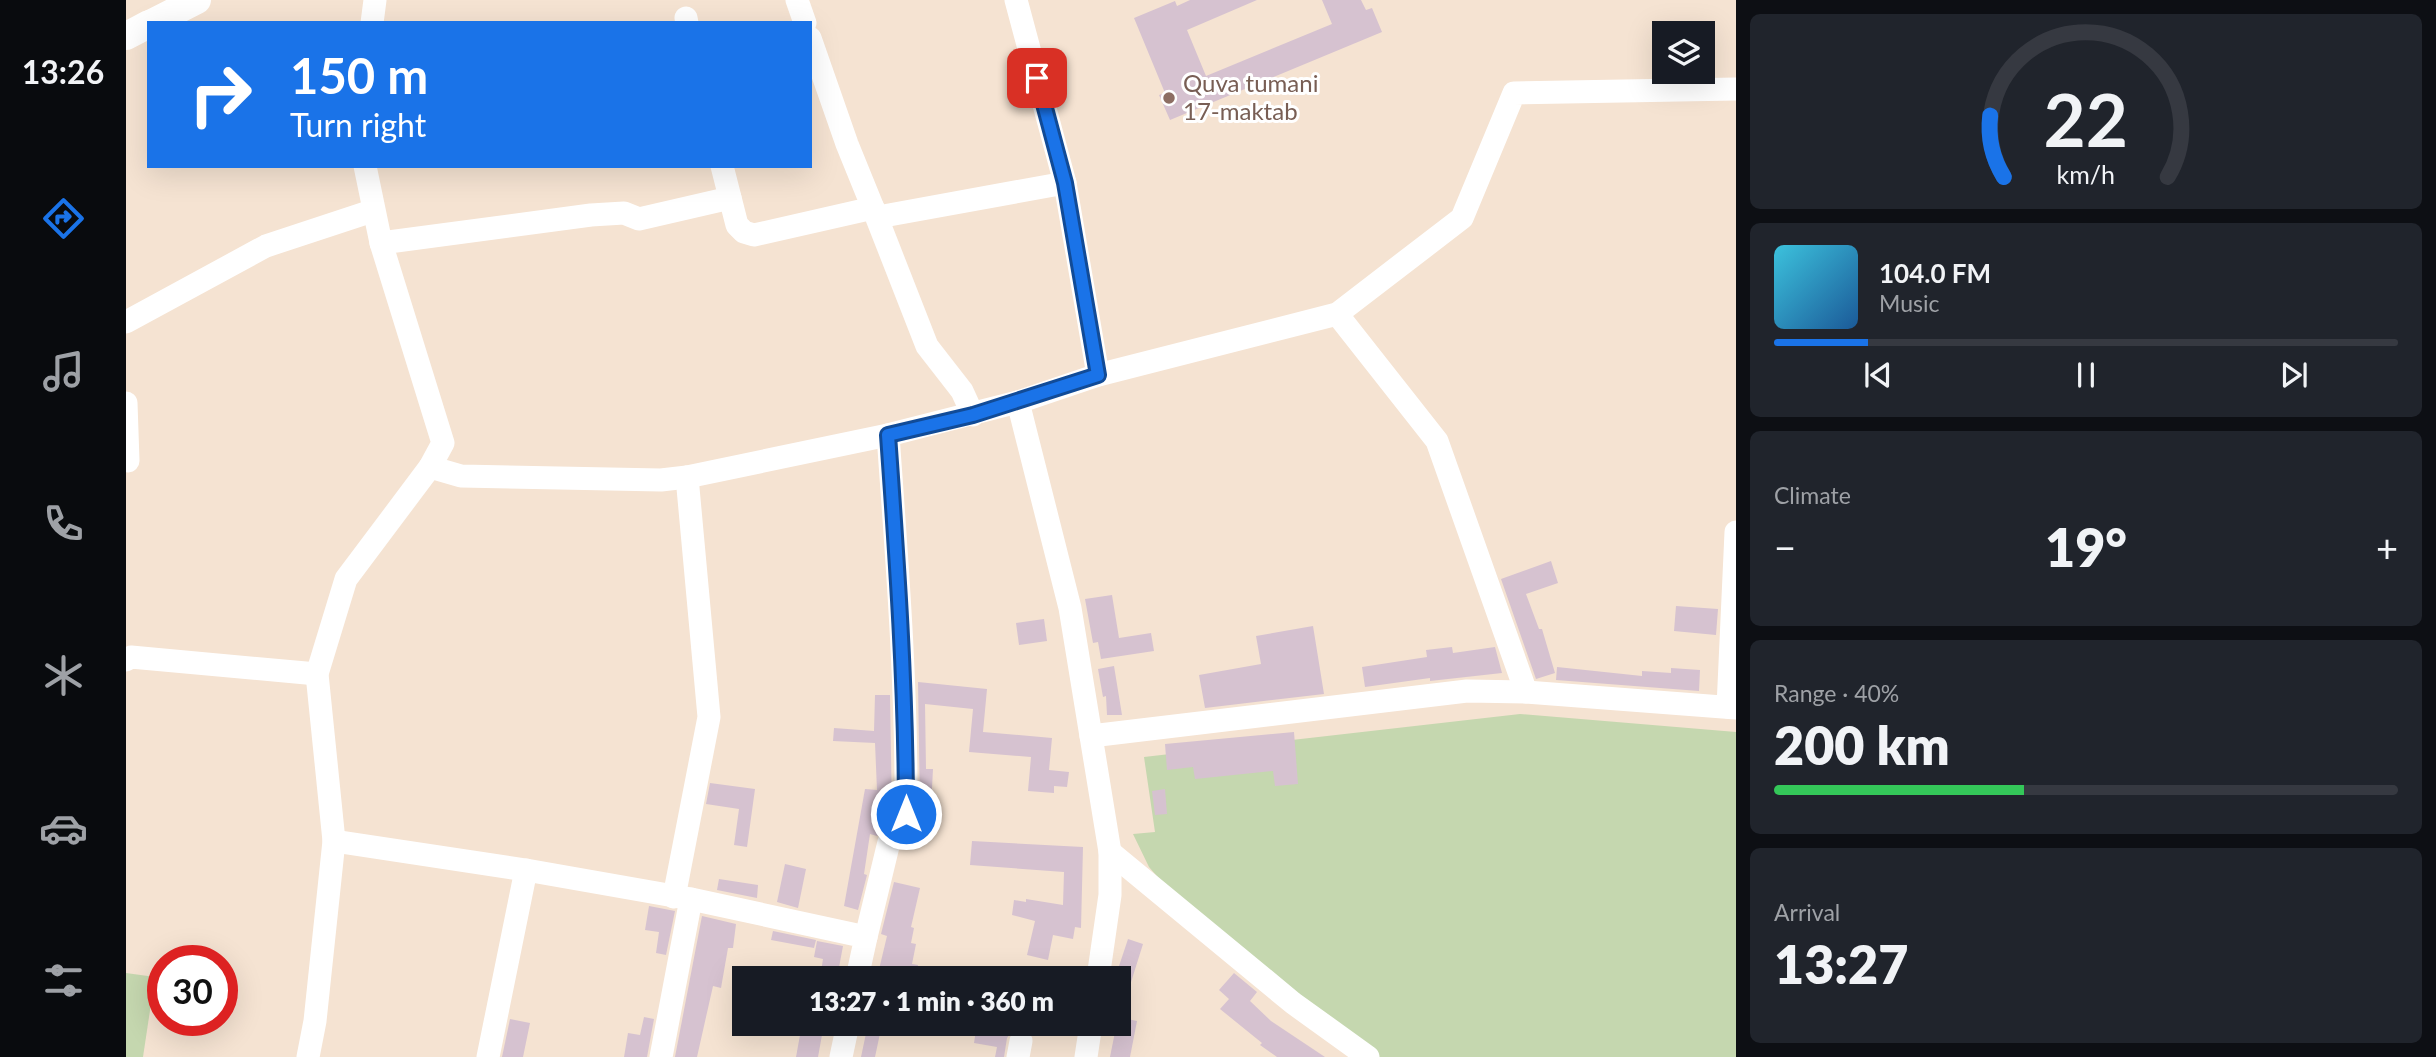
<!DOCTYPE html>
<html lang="en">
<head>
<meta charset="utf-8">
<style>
  body { margin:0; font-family:Lato,sans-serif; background:#20242c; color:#f1f3f6; height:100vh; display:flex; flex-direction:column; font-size:26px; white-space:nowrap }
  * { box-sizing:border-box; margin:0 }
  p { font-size:23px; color:#9ea1a6 }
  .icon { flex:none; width:38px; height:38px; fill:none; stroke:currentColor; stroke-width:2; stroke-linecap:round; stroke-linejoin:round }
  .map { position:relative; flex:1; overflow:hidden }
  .side { display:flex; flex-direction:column; gap:14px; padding:14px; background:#0d0f14; width:700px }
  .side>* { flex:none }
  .hud { position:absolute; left:21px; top:21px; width:665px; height:147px; border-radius:0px; box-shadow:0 7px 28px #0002; background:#1a73e8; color:#fff; overflow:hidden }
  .fabs { position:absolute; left:1526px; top:21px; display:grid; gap:14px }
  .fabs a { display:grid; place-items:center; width:63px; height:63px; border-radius:0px; background:#171b24; box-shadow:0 7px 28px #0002; font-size:35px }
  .speed { position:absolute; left:21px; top:945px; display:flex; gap:14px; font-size:35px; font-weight:700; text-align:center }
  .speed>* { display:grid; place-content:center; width:91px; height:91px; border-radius:50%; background:#171b24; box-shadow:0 7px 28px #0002; line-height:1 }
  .speed .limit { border:10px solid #d22; background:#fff; color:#111 }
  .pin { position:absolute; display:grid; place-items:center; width:60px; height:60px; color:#fff; margin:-30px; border-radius:14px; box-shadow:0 4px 10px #0006 }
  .me { position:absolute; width:77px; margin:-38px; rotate:0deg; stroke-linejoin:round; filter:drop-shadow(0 0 5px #0008) }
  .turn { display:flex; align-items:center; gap:24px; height:147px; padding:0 28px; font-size:32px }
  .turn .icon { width:91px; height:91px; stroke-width:2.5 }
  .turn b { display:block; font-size:49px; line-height:60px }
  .big { font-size:52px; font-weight:800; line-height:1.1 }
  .side .widget { flex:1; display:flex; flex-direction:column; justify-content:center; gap:10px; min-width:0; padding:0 24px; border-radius:10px; background:#20242c }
  .side .dial { align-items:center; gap:0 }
  .dial svg { height:182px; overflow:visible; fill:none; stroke:#363941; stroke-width:7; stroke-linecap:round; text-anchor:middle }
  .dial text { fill:#f1f3f6; stroke:none }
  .song { display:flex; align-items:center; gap:21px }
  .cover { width:84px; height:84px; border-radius:10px; background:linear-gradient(135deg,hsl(190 70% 55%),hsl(210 70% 35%)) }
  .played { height:7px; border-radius:4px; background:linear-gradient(90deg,#1a73e8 15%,#363941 15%) }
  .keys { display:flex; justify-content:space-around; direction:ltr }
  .heat { display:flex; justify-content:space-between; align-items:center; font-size:38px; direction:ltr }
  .charge { height:10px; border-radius:5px; background:linear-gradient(90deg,#34c759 40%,#363941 0) }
  .trip { position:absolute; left:606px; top:966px; width:399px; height:70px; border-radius:0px; background:#171b24; box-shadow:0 7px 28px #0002; font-weight:800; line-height:70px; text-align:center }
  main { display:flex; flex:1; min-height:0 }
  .menu { display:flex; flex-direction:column; width:126px; justify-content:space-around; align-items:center; background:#090b0e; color:#9ea1a6 }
  .menu .icon { width:49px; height:49px }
  .menu .current { color:#1a73e8 }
  .menu b { font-size:32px; color:#f1f3f6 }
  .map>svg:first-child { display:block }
  .green { fill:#c5d7af }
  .building { fill:#d6c2d0 }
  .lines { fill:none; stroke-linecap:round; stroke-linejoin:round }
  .minor { stroke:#fff; stroke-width:23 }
  .major { stroke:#fff; stroke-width:28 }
  .route-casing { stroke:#114b97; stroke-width:18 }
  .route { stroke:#1a73e8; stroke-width:12 }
  .education-dot { fill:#8d6e63; stroke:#fff; stroke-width:2.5 }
  .labels { text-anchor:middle; stroke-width:6; stroke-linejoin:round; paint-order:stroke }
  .education-label { font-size:24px; fill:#785e54; stroke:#fff; text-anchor:start }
</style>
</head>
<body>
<main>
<nav class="menu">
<b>13:26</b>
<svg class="icon current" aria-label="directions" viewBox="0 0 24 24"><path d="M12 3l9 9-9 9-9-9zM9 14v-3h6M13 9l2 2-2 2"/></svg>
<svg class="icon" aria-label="music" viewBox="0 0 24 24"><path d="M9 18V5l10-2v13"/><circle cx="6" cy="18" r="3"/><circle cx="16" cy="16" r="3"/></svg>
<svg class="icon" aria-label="phone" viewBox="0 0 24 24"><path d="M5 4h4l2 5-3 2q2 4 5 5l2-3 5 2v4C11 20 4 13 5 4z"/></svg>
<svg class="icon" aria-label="climate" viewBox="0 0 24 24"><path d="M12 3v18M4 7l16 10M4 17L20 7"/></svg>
<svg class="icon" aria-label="car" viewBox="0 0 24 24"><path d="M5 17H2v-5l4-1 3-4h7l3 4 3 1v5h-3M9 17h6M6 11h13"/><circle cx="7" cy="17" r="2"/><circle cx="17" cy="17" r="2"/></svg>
<svg class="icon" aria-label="filters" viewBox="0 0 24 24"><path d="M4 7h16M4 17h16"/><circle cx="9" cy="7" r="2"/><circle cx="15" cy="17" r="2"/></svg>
</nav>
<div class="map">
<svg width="1610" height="1057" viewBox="0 0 1610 1057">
  <rect width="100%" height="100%" fill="#f5e3d2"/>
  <g class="green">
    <polygon points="1394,714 1610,732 1610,1057 1253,1057 1049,897 1023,867 1007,834 1029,832 1018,757"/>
    <polygon points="0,973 29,977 17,1057 0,1057"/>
  </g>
  <g class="building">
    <polygon points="1064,0 1131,0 1061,30 1080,76 1206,24 1196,0 1235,0 1240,10 1246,8 1256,32 1044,120 1033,95 1039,93 1008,18 1049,1 1051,6"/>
    <polygon points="1425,561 1432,583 1400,594 1413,629 1416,629 1429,673 1410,679 1375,579"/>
    <polygon points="986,595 993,638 1025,633 1028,651 975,659 972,642 967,643 959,599"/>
    <polygon points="1550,606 1592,609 1590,635 1548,631"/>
    <polygon points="918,619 921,641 893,645 890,623"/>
    <polygon points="1187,626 1198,694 1079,708 1073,675 1135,664 1130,636"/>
    <polygon points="1326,647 1327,653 1369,647 1376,673 1304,681 1304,678 1239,687 1236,667 1301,657 1300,650"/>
    <polygon points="988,666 996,715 981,715 980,696 977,697 972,669"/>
    <polygon points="1431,667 1516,676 1516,671 1545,673 1545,668 1574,670 1573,691 1430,680"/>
    <polygon points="792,682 861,689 857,732 926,738 923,770 943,772 941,787 928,786 928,793 902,791 905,757 843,752 847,709 799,704 800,769 807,769 805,807 794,807"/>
    <polygon points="749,695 764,695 766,814 772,825 771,831 760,828 751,836 744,834 738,874 741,875 732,910 718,906 739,789 751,790 749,743 707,741 708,728 748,731"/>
    <polygon points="1168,732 1172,784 1149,786 1147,771 1069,779 1067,767 1041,770 1039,744"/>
    <polygon points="584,783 629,789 621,847 608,845 613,809 580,804"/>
    <polygon points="1039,789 1041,814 1029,815 1026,791"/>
    <polygon points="846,841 957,847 955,928 949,927 947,939 927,935 922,960 901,955 909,921 886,915 888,900 900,902 900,899 937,905 938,872 844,865"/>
    <polygon points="659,864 680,869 672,908 651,902"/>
    <polygon points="593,879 632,885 631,898 591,890"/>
    <polygon points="768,882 794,888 785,927 788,928 785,943 790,944 786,964 792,965 789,978 767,974 766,978 751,978 761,936 755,934"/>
    <polygon points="523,906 549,911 540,955 530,953 533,932 519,930"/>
    <polygon points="576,916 610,924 607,948 602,948 595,988 587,986 571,1057 549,1057"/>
    <polygon points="647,931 690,940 688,948 645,940"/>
    <polygon points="1002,939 1017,944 995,1014 992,1013 992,978 989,978"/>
    <polygon points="691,941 717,946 711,978 694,978 697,959 688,957"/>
    <polygon points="1108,973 1131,992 1124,1001 1145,1021 1199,1057 1151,1057 1134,1045 1136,1043 1094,1009 1103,999 1093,990"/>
    <polygon points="518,1017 528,1019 521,1057 498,1057 502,1033 514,1035"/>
    <polygon points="992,1017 1011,1021 1004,1057 984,1057"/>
    <polygon points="384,1019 404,1023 397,1057 376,1057"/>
    <polygon points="676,1024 698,1024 692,1057 670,1057"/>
    <polygon points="742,1024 756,1024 749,1057 735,1057"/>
    <polygon points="851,1024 891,1024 881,1038 878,1057 869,1057 871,1047 848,1043"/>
  </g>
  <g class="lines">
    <g class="minor">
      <polyline points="671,0 679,23"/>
      <polyline points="890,0 939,183 972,375"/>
      <polyline points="560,18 561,23"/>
      <polyline points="246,23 249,0"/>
      <polyline points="596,166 611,225 618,232 628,235 747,208 721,144 684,38"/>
      <polyline points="747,208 801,346 836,391 847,415"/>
      <polyline points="752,217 939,183"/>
      <polyline points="255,243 465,215 498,213 513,219 604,198"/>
      <polyline points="1211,314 1311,441 1400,692"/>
      <polyline points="0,322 140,246 246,211"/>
      <polyline points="0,403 2,461"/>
      <path d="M 762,435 C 771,561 781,687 780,814"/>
      <polyline points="304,467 335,476 535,480 561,477 762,435 892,402"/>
      <polyline points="0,660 5,657 191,674"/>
      <polyline points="1602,707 1610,532"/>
      <polyline points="965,736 1341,691 1400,692 1610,708"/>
      <polyline points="208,841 400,870 565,899 740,937 731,978"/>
      <polyline points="984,852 1167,1003 1242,1057"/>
      <polyline points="548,897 583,717 561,477"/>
      <polyline points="740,937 763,842"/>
      <polyline points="972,978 984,895 984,852 944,608 892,402 972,375 1211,314 1336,218 1388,93 1610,89"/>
      <polyline points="182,1057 189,1021 208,841 191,674 220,579 304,467 317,443 255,243 239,166"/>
      <polyline points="362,1057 400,870"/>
      <polyline points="535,1057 565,899"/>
      <polyline points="715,1057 722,1024"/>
      <polyline points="892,1057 895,1041"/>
      <polyline points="960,1057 965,1024"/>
    </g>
    <g class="major">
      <polyline points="26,23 71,0"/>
      <polyline points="0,36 23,24"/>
    </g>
  </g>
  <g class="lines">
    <defs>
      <path id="route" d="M 780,814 C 780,687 771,561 762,435 L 847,415 L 972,375 L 939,183 L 911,78"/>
    </defs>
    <use href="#route" class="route-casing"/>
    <use href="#route" class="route"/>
  </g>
  <circle class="education-dot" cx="1043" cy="98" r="7"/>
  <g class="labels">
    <g class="education-label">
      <text x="1057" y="92">Quva tumani<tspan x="1057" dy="28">17-maktab</tspan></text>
    </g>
  </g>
</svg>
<div class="fabs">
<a><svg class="icon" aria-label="layers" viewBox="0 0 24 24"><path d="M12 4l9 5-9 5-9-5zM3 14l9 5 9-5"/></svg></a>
</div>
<div class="speed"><div class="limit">30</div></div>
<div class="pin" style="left:911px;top:78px;background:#d93025"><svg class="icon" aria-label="arrive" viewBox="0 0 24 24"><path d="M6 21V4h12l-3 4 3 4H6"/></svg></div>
<svg class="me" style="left:780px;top:814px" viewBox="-20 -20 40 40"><circle r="17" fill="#1a73e8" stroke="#fff" stroke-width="3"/><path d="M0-11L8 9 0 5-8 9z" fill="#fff"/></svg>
<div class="trip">13:27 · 1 min · 360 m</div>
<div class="hud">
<div class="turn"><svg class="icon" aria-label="right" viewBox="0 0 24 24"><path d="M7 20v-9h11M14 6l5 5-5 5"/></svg><div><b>150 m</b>Turn right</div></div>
</div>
</div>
<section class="side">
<div class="widget dial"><svg viewBox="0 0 100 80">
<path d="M14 69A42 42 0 1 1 86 69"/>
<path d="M14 69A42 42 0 0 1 8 42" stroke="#1a73e8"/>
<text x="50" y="56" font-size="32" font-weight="700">22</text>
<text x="50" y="72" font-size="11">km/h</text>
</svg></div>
<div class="widget">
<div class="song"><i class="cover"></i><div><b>104.0 FM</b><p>Music</p></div></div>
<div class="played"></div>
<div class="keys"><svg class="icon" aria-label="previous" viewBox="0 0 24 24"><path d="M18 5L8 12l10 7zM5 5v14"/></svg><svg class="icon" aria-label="pause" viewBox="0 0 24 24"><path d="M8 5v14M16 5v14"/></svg><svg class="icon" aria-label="next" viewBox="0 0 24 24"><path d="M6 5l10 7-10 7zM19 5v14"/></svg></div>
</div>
<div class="widget"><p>Climate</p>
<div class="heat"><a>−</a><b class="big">19°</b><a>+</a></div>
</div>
<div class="widget"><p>Range · 40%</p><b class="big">200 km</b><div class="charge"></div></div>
<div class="widget"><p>Arrival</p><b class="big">13:27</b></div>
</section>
</main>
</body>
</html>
